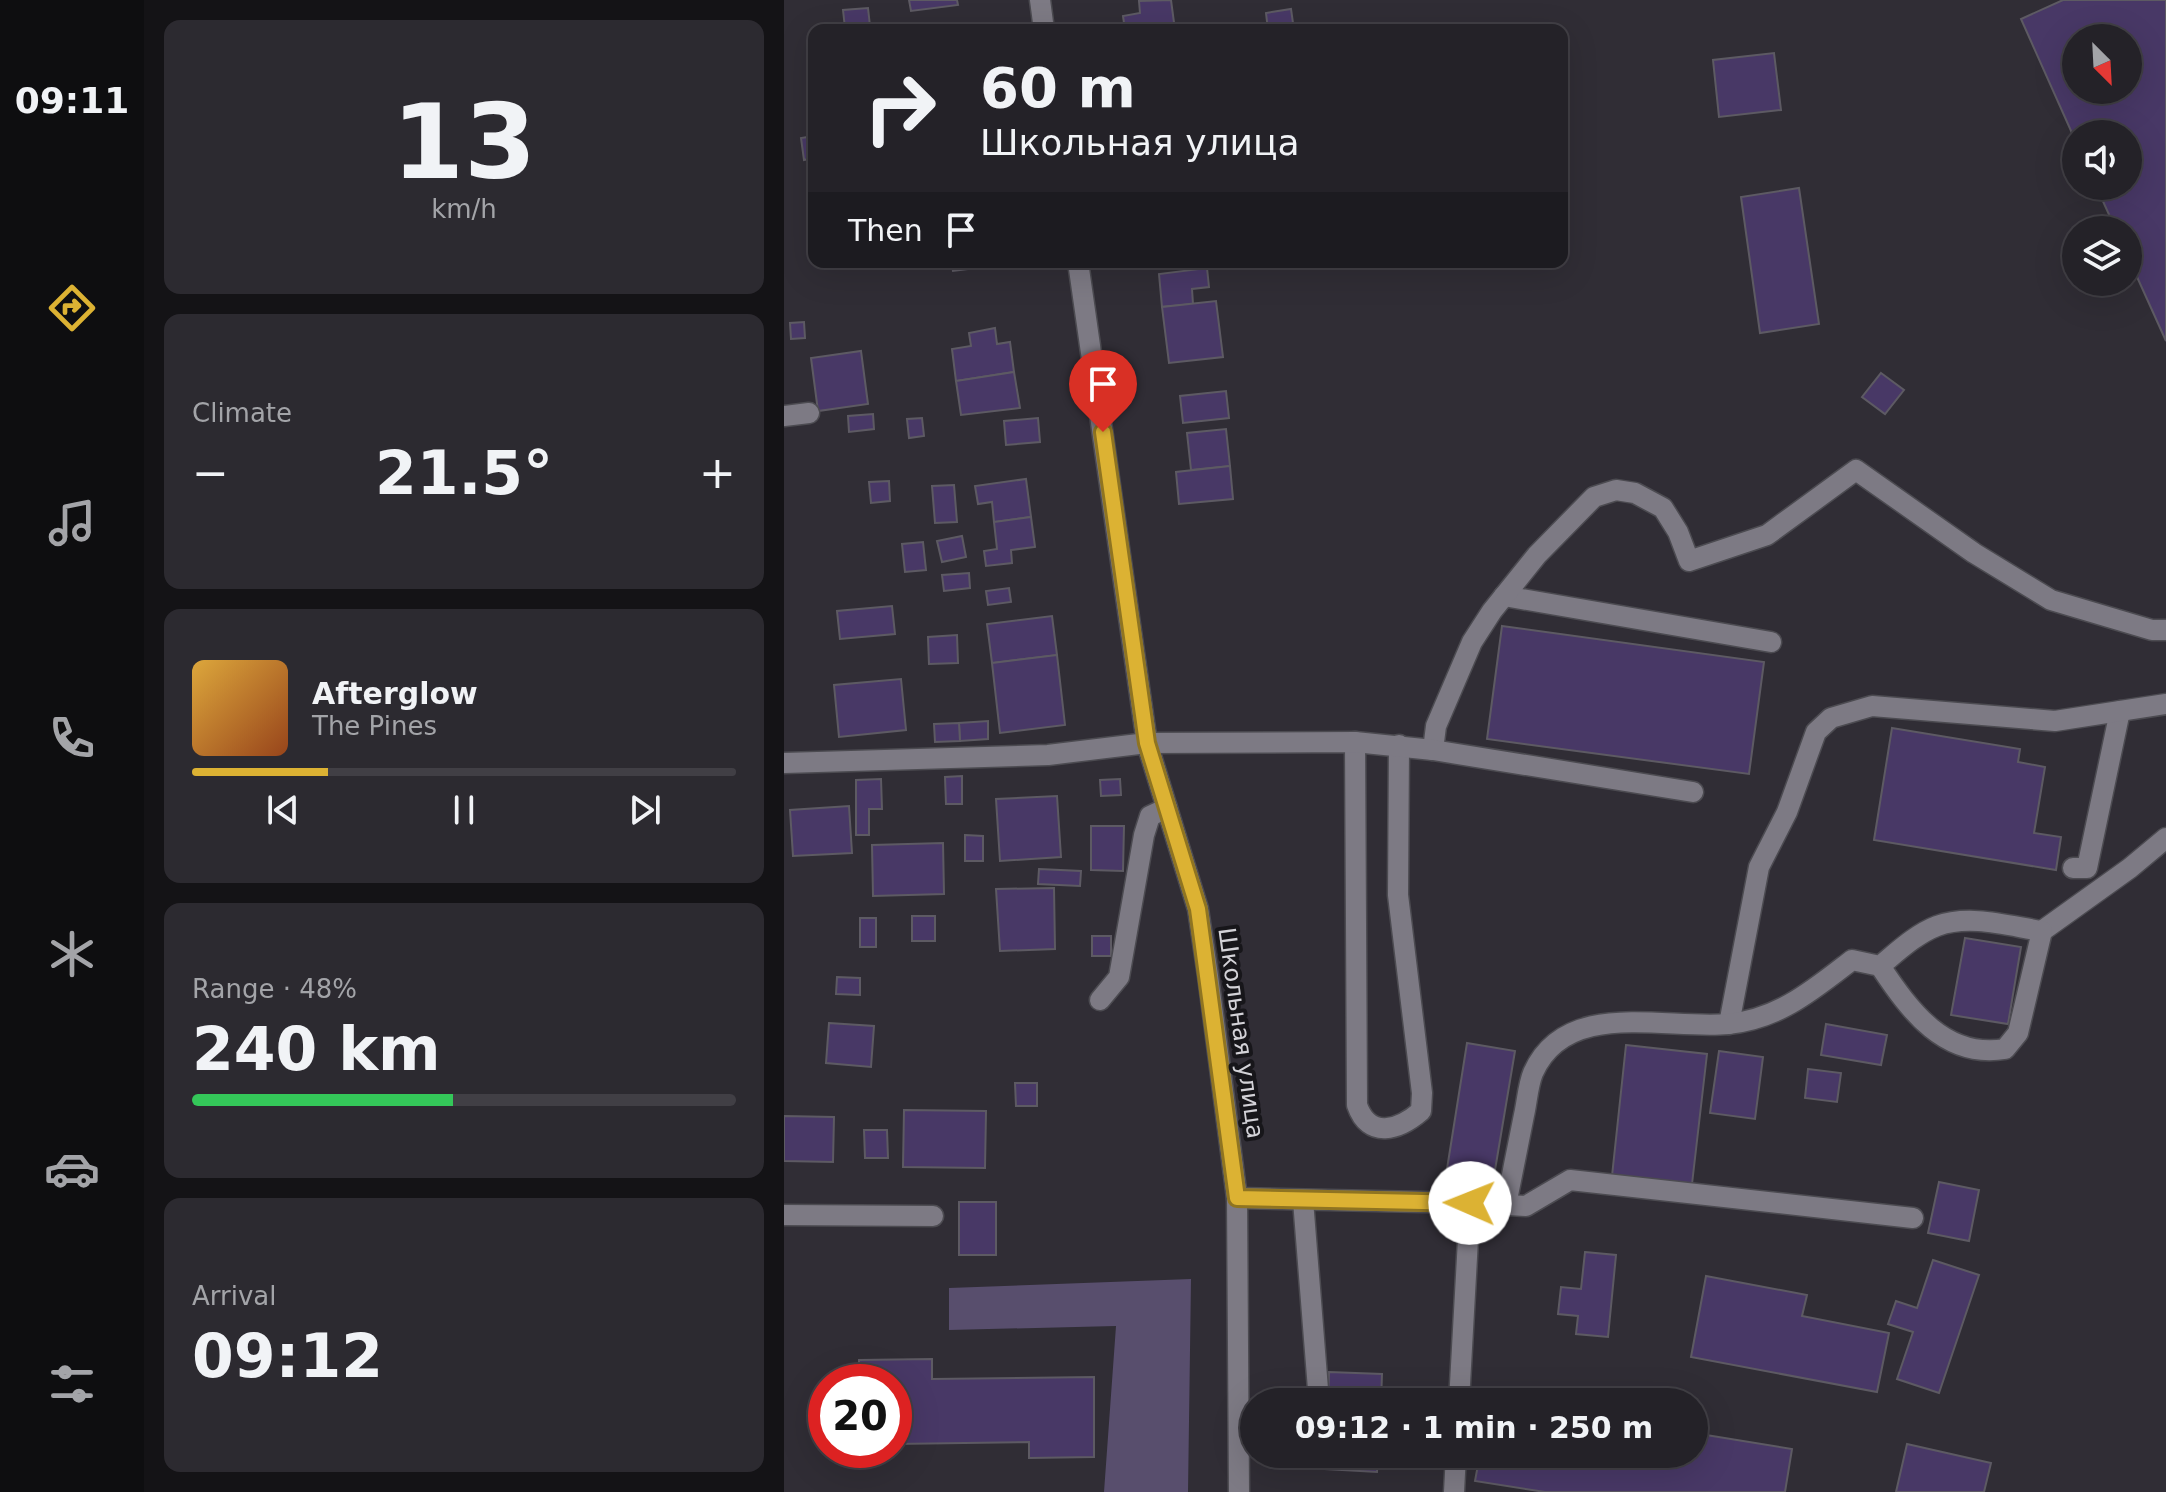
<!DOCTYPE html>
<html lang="en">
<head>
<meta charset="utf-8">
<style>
  body { margin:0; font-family:"DejaVu Sans",sans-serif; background:#2c2a30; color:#f1f3f6; height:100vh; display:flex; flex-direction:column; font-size:30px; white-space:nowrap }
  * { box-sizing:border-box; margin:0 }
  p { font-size:26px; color:#a3a4a8 }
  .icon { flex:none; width:44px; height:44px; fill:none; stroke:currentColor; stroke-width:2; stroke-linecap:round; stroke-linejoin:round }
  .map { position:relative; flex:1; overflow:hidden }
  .side { display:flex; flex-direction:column; gap:20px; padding:20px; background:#141316; width:640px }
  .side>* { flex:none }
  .top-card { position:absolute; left:24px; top:24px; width:760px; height:244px; border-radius:16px; box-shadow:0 8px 32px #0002,0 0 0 2px #413f45; background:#242228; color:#f1f3f6; overflow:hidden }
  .needle { width:52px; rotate:156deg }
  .controls { position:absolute; left:1278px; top:24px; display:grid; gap:16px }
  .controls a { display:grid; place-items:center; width:80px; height:80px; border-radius:50%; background:#242228; box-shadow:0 8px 32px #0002,0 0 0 2px #413f45; font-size:40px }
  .speed { position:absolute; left:24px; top:1364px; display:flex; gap:16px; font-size:40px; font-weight:700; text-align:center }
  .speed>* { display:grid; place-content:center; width:104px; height:104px; border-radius:50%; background:#242228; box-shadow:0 8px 32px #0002,0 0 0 2px #413f45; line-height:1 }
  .speed .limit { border:12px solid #d22; background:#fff; color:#111 }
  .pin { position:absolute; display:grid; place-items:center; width:68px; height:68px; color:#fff; margin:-82px -34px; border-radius:50% 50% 50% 0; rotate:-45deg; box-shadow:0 0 8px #0007 }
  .pin .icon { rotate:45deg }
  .me { position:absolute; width:88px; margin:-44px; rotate:271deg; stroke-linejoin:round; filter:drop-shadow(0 0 6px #0008) }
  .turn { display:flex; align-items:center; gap:28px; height:168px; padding:0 40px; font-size:36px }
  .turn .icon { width:104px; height:104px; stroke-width:2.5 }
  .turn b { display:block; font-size:56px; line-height:68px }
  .then { display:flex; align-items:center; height:76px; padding:0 40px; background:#0003; gap:16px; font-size:30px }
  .big { font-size:60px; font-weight:700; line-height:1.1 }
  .side .card { flex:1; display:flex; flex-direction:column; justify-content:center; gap:12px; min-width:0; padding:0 28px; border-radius:16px; background:#2c2a30 }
  .side .dial { align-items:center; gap:0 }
  .dial b { font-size:104px; line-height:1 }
  .song { display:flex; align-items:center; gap:24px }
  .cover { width:96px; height:96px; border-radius:12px; background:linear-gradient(135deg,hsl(40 70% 55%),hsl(20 70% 35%)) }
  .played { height:8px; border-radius:4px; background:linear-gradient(90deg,#dcb233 25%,#413f45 25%) }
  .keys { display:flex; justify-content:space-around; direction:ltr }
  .heat { display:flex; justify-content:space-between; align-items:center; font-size:44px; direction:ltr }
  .charge { height:12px; border-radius:6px; background:linear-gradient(90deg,#34c759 48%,#413f45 0) }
  .trip { position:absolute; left:456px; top:1388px; width:468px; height:80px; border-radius:40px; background:#242228; box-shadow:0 8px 32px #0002,0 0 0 2px #413f45; font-weight:700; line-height:80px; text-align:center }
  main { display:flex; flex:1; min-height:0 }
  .tab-bar { display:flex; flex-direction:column; width:144px; justify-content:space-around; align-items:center; background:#0e0e10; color:#a3a4a8 }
  .tab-bar .icon { width:56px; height:56px }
  .tab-bar .active { color:#dcb233 }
  .tab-bar b { font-size:36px; color:#f1f3f6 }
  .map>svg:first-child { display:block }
  .green { fill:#584e6d }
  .building { fill:#483866; stroke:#5d5a63; stroke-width:2; fill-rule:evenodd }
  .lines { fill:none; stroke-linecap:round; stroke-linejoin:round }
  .minor-casing { stroke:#4c4b51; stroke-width:23 }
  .minor { stroke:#7d7a84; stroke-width:20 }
  .route-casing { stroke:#8f7421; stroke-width:20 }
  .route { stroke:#dcb233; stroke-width:14 }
  .labels { text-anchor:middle; stroke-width:8; stroke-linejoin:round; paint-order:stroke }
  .street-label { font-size:24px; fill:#d3d2d7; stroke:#17161a }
</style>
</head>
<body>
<main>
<nav class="tab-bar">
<b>09:11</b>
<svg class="icon active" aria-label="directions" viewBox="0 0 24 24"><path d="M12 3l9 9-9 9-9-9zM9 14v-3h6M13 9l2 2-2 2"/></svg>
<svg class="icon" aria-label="music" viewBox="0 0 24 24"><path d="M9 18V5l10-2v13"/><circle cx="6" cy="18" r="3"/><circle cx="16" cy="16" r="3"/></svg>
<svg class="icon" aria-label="phone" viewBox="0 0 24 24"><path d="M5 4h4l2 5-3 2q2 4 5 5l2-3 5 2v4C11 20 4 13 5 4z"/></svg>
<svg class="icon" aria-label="climate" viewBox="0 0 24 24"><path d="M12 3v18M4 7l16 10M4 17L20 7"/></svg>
<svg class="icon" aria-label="car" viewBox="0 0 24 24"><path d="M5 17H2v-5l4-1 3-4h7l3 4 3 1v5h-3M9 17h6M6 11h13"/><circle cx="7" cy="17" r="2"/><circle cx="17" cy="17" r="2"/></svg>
<svg class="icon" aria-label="filters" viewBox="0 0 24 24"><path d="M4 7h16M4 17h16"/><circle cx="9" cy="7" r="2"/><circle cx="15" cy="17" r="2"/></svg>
</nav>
<section class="side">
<div class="card dial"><b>13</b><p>km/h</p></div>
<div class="card"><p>Climate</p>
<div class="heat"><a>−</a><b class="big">21.5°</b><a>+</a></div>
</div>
<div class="card">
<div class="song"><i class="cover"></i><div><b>Afterglow</b><p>The Pines</p></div></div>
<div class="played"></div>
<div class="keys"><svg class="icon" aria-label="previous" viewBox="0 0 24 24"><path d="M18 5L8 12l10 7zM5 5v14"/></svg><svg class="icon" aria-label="pause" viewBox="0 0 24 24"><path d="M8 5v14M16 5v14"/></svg><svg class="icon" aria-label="next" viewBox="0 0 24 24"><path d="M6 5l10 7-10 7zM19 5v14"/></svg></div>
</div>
<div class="card"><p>Range · 48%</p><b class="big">240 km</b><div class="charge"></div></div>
<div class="card"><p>Arrival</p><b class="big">09:12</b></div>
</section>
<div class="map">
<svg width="1382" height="1492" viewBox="0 0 1382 1492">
  <rect width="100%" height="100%" fill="#302d35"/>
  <polygon class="green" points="407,1279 404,1492 320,1492 332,1326 165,1330 165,1288"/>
  <g class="building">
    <polygon points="125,0 173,0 174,5 127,11"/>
    <polygon points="387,0 391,30 341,30 339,16 356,13 355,1"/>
    <path d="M 1279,0 L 1382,0 L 1382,341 L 1344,257 L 1344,230 L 1332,230 L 1312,186 L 1344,186 L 1344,134 L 1292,134 L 1292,142 L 1237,19 ZM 1292,38 L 1344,38 L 1344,90 L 1292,90 Z"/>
    <polygon points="84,8 86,26 61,28 59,10"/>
    <polygon points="507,9 510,30 484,30 482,13"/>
    <polygon points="990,53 997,110 935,117 929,60"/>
    <polygon points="30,136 30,158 20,160 17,138"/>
    <polygon points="1015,188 1035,324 976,333 957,197"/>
    <polygon points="167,262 215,262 215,265 169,271"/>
    <polygon points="423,268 425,287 408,289 409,304 378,307 375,274"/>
    <polygon points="432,301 439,357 385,363 378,307"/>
    <polygon points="20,322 21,338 7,339 6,323"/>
    <polygon points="211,328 213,344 226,342 230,372 172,381 168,349 187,346 185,333"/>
    <polygon points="77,351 84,404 34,411 27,358"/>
    <polygon points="230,372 236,408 177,415 172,381"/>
    <polygon points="1097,373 1120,390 1101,414 1078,397"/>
    <polygon points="442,391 445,418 399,423 396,396"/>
    <polygon points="89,414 90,429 65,432 64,416"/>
    <polygon points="138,418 140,436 125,438 123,419"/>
    <polygon points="254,418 256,442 222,445 220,421"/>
    <polygon points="442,429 446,466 407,470 403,433"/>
    <polygon points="446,466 449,499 395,504 392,472"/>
    <polygon points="242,479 247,517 210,522 208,502 194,504 191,486"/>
    <polygon points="105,481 106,501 87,503 85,482"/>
    <polygon points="170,485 173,522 151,523 148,486"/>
    <polygon points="247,517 251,547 227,550 228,563 202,566 200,551 213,549 210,522"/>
    <polygon points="178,536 182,557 158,562 153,541"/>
    <polygon points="139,542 142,570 121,572 118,544"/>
    <polygon points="185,573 186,588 160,591 158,575"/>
    <polygon points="225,588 227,602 204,605 202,591"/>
    <polygon points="108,606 111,634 56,639 53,611"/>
    <polygon points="268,616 273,655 208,663 203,624"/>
    <polygon points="718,626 980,662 965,774 703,739"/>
    <polygon points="173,635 174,663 145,664 144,637"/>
    <polygon points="273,655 281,725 216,733 208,663"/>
    <polygon points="117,679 122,730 55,737 50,685"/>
    <polygon points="204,721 204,739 176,741 175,723"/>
    <polygon points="175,723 176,741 151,742 150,724"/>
    <polygon points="1108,728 1236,749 1234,762 1261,767 1250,833 1277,837 1272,870 1090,840"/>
    <polygon points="178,776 178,804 162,804 161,777"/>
    <polygon points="97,779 98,809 85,809 85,835 72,835 72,780"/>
    <polygon points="336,779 337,795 317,796 316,780"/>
    <polygon points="273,796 277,857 216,861 212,799"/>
    <polygon points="65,806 68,853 9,856 6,810"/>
    <polygon points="307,826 340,826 339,871 307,870"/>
    <polygon points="181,835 199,836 199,861 181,861"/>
    <polygon points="159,843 160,894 89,896 88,845"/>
    <polygon points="255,869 297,871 296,886 254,884"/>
    <polygon points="270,888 271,949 216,951 212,889"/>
    <rect x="128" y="916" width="23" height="25"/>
    <rect x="76" y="918" width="16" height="29"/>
    <rect x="308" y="936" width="19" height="20"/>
    <polygon points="1181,938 1237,947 1224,1024 1167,1015"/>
    <polygon points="53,977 76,978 76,995 52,994"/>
    <polygon points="45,1023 90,1026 87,1067 42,1063"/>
    <polygon points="1042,1024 1103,1035 1097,1065 1037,1055"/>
    <polygon points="683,1043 731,1051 710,1176 663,1169"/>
    <polygon points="842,1045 923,1054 908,1184 828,1176"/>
    <polygon points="935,1051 979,1057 971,1119 926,1113"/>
    <polygon points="1024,1069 1057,1073 1053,1102 1021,1098"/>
    <polygon points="231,1083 253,1083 253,1106 232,1106"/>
    <polygon points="120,1110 202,1111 201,1168 119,1167"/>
    <polygon points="0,1116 50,1117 49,1162 0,1161"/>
    <polygon points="80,1130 103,1130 104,1158 81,1158"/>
    <polygon points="1155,1182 1195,1190 1185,1241 1144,1233"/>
    <rect x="175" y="1202" width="37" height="53"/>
    <polygon points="801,1252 832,1255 824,1337 792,1334 794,1316 774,1314 777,1287 797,1289"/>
    <polygon points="1149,1260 1195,1275 1155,1393 1113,1379 1129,1332 1104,1324 1112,1301 1133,1308"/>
    <polygon points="922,1276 1023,1295 1018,1316 1105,1333 1093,1392 907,1357"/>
    <polygon points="148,1359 148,1379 310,1377 310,1457 245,1458 245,1442 110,1444 110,1382 75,1382 75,1360"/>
    <polygon points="545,1372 598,1374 597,1402 544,1402"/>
    <polygon points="910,1433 1008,1449 1001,1492 761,1492 691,1481 696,1454 910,1454"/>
    <polygon points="1123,1444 1207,1463 1200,1492 1112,1492"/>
    <polygon points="541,1454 594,1454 593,1472 541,1469"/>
  </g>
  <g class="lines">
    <defs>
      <g id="minor">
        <polyline points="256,0 260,30"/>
        <polyline points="294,262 363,743 414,909 424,976 453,1198 455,1492"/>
        <polyline points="0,416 25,413"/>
        <polyline points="720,596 987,642"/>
        <path d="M 571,742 L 573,1105 C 585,1140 615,1130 637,1111 L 638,1093 L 614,895 L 615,745"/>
        <polyline points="649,750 652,726 688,642 708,611 753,555 810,497 832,490 851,493 879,508 894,532 905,561 983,535 1072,470 1190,553 1267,600 1368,630 1382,630"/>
        <polyline points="0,763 264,755 363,743 571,742 649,750 909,792"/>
        <polyline points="1289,868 1303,868 1336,711"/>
        <polyline points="1258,931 1346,868 1382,838"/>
        <polyline points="316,1000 335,977 360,835 366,816 383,808"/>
        <polyline points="945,1024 975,867 1003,812 1032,732 1047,718 1088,706 1271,721 1382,704"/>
        <polyline points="453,1198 686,1203 675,1402"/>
        <polyline points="519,1200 535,1402"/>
        <polyline points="686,1203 742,1206 786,1180 1129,1218"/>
        <path d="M 722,1205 C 728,1175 734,1145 740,1115 C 743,1102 744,1085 749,1073 C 782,998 881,1030 944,1024 C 995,1019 1029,990 1068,960 L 1096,966 C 1126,1011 1161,1059 1221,1049 L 1234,1033 L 1258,931 C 1225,926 1186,914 1153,926 C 1132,934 1113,952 1096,966"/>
        <polyline points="0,1215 149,1216"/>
        <polyline points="670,1492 672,1454"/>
      </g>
    </defs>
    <use href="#minor" class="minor-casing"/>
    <use href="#minor" class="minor"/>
  </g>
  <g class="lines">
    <defs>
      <polyline id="route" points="319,432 363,743 414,909 453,1198 686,1203"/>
    </defs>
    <use href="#route" class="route-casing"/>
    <use href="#route" class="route"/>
  </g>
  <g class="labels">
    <g class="street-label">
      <text transform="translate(457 1033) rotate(82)" y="8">Школьная улица</text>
    </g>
  </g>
</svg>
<div class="controls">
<a><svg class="needle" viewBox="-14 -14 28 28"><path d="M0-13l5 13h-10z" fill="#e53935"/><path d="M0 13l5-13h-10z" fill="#a3a4a8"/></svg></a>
<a><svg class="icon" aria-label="sound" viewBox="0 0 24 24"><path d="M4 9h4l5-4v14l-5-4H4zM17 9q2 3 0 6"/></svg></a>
<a><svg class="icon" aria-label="layers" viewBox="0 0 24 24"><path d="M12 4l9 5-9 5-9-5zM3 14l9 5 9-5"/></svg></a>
</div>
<div class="speed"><div class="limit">20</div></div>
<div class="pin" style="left:319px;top:432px;background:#d93025"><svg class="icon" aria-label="arrive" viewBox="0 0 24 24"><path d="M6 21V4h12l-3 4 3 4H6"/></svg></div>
<svg class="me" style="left:686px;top:1203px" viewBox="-20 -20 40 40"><circle r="19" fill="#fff"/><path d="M0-13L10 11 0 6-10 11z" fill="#dcb233"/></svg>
<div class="trip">09:12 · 1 min · 250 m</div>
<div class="top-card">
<div class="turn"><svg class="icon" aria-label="right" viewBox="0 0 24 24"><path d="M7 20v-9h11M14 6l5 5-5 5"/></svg><div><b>60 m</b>Школьная улица</div></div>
<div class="then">Then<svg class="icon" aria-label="arrive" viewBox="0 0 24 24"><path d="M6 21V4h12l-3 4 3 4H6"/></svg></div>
</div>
</div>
</main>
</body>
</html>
